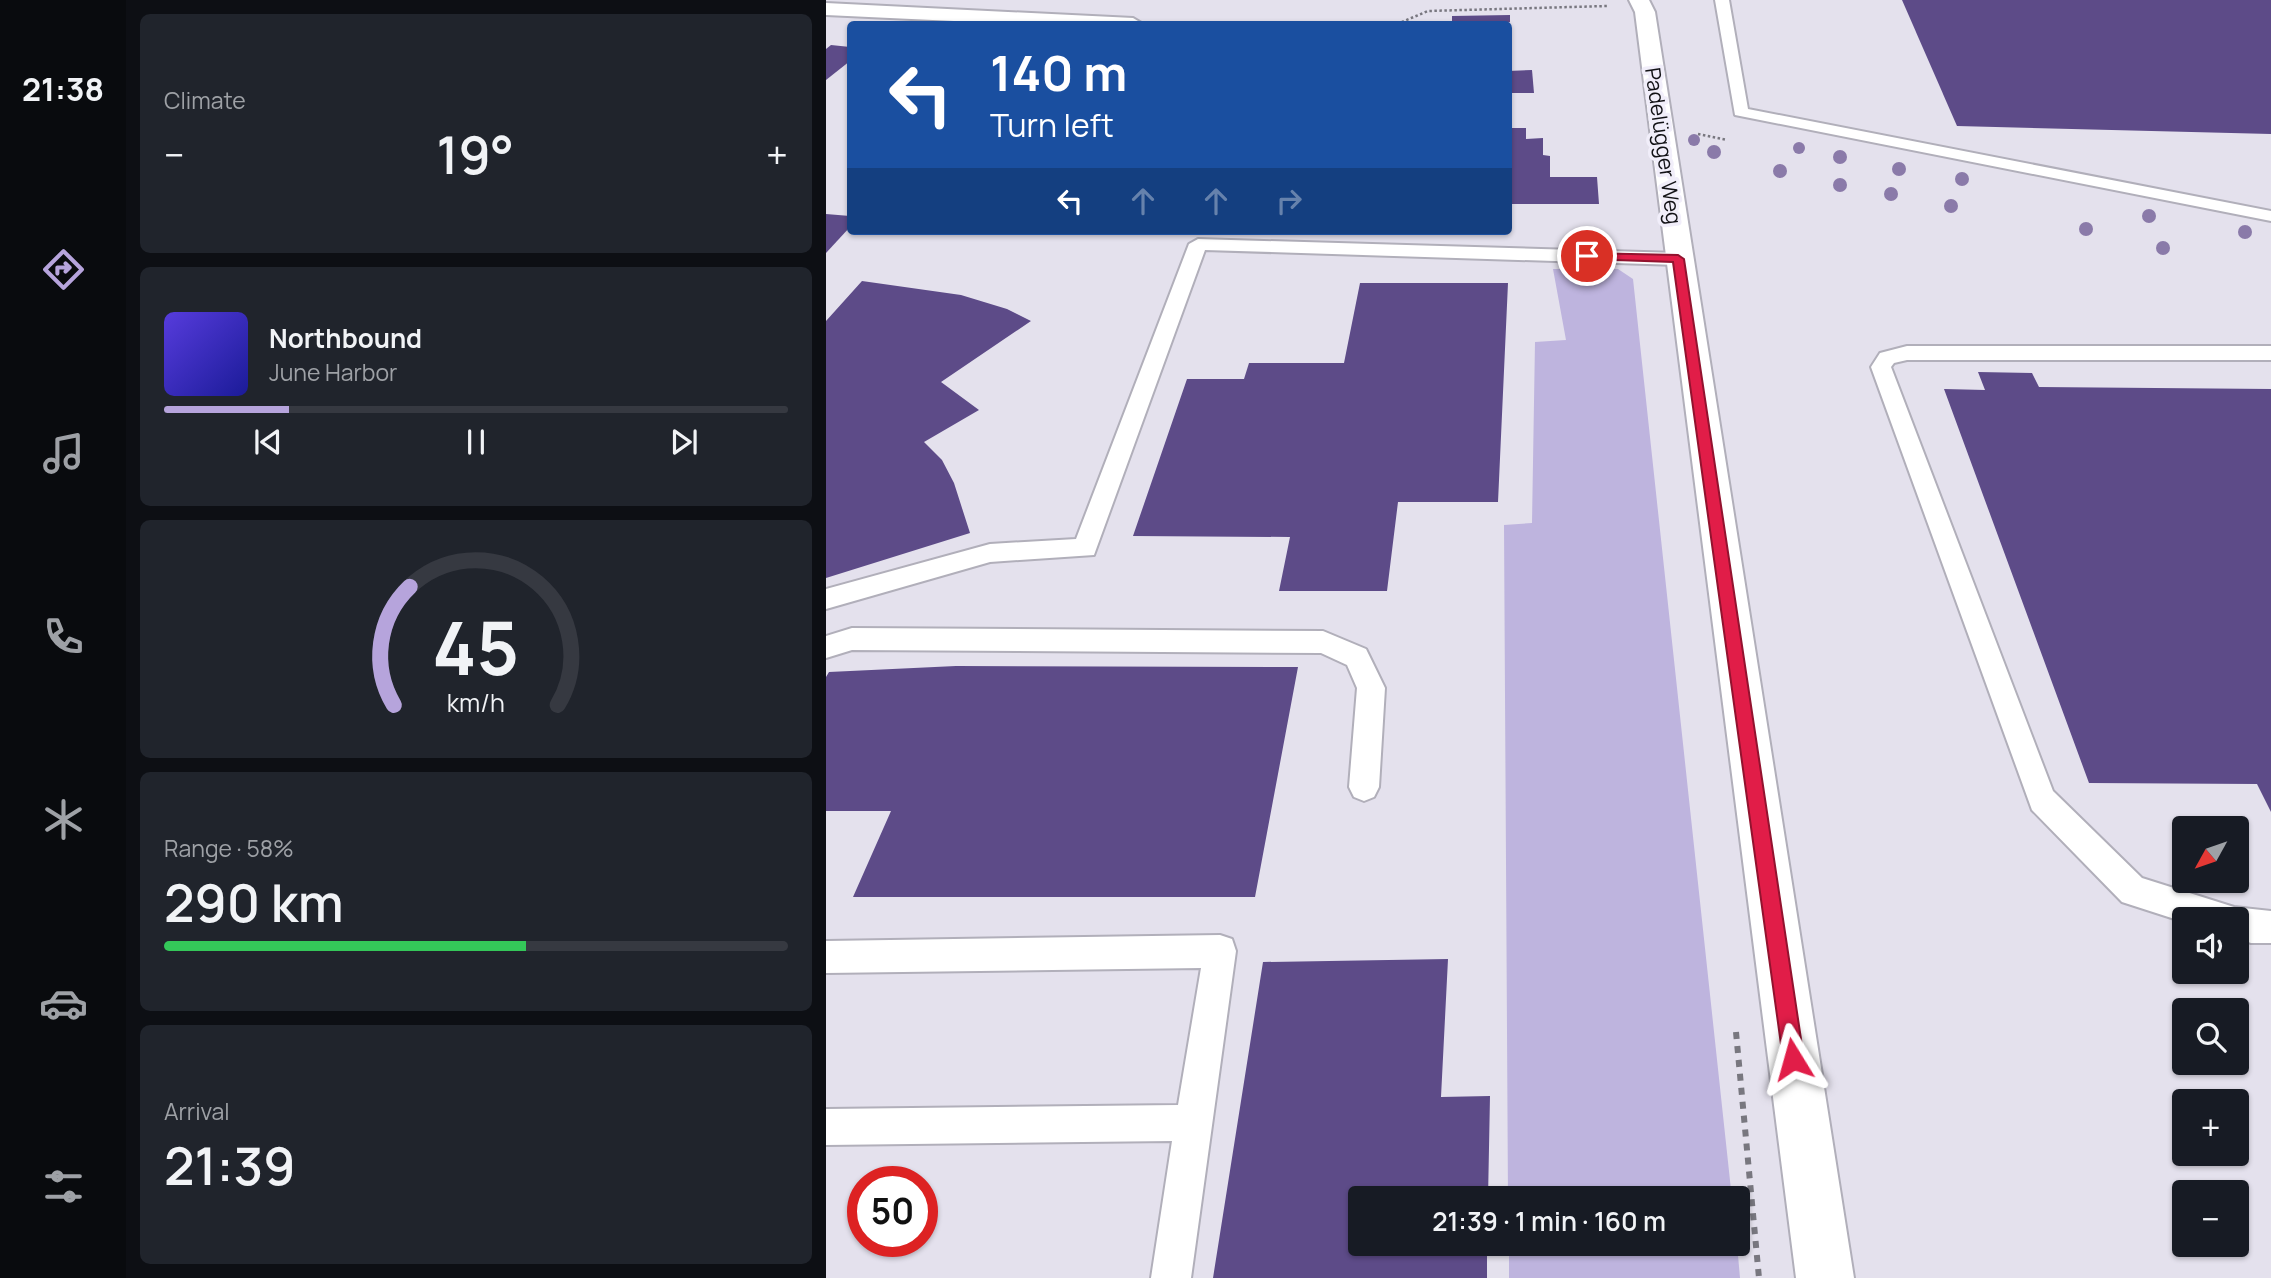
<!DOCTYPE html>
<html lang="en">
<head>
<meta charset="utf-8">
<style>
  body { margin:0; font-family:Manrope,sans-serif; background:#20242c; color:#f1f3f6; height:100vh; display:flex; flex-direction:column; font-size:26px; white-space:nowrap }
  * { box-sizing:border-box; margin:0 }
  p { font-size:23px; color:#9ea1a6 }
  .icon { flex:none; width:38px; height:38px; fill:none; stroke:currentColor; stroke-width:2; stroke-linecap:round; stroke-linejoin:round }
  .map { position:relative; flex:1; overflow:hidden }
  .side { display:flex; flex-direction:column; gap:14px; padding:14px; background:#0d0f14; width:700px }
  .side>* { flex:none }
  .top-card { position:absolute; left:21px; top:21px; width:665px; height:214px; border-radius:7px; box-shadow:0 2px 5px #0004; background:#1a4fa0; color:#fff; overflow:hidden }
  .needle { width:46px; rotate:230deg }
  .controls { position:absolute; left:1346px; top:816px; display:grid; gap:14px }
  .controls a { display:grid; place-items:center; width:77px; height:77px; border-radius:7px; background:#171b24; box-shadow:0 2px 5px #0004; font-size:35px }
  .speed { position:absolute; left:21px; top:1166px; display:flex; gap:14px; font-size:35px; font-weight:700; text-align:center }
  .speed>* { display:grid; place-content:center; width:91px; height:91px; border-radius:50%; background:#171b24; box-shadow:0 2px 5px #0004; line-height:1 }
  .speed .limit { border:10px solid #d22; background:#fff; color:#111 }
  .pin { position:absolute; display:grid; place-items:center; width:60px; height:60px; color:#fff; margin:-30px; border:4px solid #fff; border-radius:50%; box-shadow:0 2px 7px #0007 }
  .me { position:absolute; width:77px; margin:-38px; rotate:352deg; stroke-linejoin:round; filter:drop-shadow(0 0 5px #0008) }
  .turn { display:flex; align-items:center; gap:24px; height:147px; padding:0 28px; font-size:32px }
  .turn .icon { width:91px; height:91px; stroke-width:2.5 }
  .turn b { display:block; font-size:49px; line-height:60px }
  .lanes { display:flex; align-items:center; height:66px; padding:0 28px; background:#0003; justify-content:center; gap:35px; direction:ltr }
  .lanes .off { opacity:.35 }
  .big { font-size:52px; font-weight:600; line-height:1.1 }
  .side .widget { flex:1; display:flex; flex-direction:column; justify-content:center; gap:10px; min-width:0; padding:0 24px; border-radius:10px; background:#20242c }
  .side .dial { align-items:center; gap:0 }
  .dial svg { height:182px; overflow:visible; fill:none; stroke:#363941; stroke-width:7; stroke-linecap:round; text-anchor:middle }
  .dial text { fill:#f1f3f6; stroke:none }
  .song { display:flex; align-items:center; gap:21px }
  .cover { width:84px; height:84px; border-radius:10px; background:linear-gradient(135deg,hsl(250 70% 55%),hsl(240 70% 35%)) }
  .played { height:7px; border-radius:4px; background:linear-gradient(90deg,#b6a4dc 20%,#363941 20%) }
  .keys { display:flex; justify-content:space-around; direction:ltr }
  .heat { display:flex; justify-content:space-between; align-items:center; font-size:38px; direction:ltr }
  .charge { height:10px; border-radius:5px; background:linear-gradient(90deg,#34c759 58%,#363941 0) }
  .trip { position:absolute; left:522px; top:1186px; width:402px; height:70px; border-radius:7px; background:#171b24; box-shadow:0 2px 5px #0004; font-weight:600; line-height:70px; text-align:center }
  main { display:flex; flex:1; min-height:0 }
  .tab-bar { display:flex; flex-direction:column; width:126px; justify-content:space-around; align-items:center; background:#090b0e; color:#9ea1a6 }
  .tab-bar .icon { width:49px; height:49px }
  .tab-bar .selected { color:#b6a4dc }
  .tab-bar b { font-size:32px; color:#f1f3f6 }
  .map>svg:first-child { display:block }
  .green { fill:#beb4de }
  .building { fill:#5d4b88 }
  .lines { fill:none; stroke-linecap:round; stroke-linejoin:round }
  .service-casing { stroke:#b1afba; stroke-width:4 }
  .minor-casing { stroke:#b1afba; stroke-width:4 }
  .secondary-casing { stroke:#b1afba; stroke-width:4 }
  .path-far1 { stroke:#78777f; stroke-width:2.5; stroke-dasharray:2.5 2.5; stroke-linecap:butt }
  .path { stroke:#78777f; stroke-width:6; stroke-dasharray:7 7; stroke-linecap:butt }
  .service { fill:#fff; fill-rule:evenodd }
  .minor { fill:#fff; fill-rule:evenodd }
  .secondary { fill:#fff; fill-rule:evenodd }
  .tree { fill:#8a7aa9 }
  .route { fill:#e11d48; stroke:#92132f; stroke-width:2 }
  .labels { text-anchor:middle; stroke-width:7; stroke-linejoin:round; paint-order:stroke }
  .street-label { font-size:21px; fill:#121216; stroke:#f1eefa }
</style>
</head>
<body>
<main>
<nav class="tab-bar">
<b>21:38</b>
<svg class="icon selected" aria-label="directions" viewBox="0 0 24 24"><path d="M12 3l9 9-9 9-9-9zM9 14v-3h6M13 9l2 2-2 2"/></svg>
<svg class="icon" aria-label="music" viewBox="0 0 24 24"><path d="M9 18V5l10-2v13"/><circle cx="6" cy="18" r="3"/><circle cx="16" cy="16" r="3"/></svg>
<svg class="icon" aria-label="phone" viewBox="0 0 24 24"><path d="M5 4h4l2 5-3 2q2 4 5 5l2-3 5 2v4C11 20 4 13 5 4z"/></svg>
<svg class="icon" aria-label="climate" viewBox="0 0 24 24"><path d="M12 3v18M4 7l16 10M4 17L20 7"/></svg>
<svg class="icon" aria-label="car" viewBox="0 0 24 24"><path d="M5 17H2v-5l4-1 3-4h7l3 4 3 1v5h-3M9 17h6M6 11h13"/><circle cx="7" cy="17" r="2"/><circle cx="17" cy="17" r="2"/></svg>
<svg class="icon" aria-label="filters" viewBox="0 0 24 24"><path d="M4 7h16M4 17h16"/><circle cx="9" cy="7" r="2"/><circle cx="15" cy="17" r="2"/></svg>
</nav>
<section class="side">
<div class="widget"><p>Climate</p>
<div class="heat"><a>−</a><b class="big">19°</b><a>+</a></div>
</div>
<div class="widget">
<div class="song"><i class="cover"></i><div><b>Northbound</b><p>June Harbor</p></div></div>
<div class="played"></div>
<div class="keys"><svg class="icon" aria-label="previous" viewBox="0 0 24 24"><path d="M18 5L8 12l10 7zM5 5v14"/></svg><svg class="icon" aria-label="pause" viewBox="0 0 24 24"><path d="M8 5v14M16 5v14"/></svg><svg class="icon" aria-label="next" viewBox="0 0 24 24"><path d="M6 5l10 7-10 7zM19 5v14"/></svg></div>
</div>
<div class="widget dial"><svg viewBox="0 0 100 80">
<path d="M14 69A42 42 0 1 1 86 69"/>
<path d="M14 69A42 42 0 0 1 21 17" stroke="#b6a4dc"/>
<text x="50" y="56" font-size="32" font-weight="700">45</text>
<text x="50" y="72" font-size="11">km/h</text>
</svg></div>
<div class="widget"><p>Range · 58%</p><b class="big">290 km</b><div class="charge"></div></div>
<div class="widget"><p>Arrival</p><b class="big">21:39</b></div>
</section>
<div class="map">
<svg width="1445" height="1278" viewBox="0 0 1445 1278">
  <rect width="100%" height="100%" fill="#e4e1ed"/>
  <g class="green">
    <polygon points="727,269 792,269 807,279 906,1199 682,1199 678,525 706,523 709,342 740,340"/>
    <polygon points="683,1244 911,1244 914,1278 683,1278"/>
  </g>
  <g class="building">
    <polygon points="1076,0 1445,0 1445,134 1131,126"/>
    <polygon points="684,15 684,22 626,24 626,16"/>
    <polygon points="5,45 24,47 24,61 0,80 0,49"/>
    <polygon points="706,70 708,93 682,93 682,71"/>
    <polygon points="682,128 700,128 700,139 717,138 717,155 724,156 724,177 771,177 773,204 682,204"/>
    <polygon points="0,214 24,216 24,227 0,253"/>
    <polygon points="36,281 135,295 181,309 205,321 115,382 153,410 98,442 116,460 128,483 144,533 0,578 0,321"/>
    <polygon points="534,283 682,283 672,502 572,502 561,591 453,591 464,537 307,536 361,379 418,379 423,363 518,363"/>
    <polygon points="1152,372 1206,373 1213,387 1445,389 1445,812 1431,784 1263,783 1118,389 1159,390"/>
    <polygon points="130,666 472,667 429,897 27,897 65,811 0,811 0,677 3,672"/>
    <polygon points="622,959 615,1097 664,1096 662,1199 534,1199 534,1244 661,1244 661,1278 387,1278 437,962"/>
  </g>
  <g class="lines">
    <defs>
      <g id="service">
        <polygon points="889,0 903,0 922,109 1445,211 1445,221 909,115"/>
        <polygon points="372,239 852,253 861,259 852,265 379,250 268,555 164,562 0,609 0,589 164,544 250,539 363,244"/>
        <polygon points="1081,346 1445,346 1445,360 1081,360 1068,363 1065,367 1227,791 1316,878 1408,907 1445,911 1445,943 1425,943 1410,938 1410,919 1358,919 1358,922 1296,902 1206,810 1045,367 1054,353"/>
        <polygon points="26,628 497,631 540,649 559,688 553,787 548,797 538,801 528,797 523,787 531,688 521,665 495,653 26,650 0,658 0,636"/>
        <polygon points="394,935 406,939 410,951 365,1278 325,1278 346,1141 0,1145 0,1109 352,1105 375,968 0,973 0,941"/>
      </g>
      <polygon id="minor" points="0,3 307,18 317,24 194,24 0,15"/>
      <polygon id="secondary" points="803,0 823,0 829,12 1028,1278 970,1278 809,12"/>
    </defs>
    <use href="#service" class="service-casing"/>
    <use href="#minor" class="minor-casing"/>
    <use href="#secondary" class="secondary-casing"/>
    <g class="path-far1">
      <polyline points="571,24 602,11 781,6"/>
      <polyline points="872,134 901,140"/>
    </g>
    <polyline class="path" points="910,1032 933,1278"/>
    <use href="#service" class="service"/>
    <use href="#minor" class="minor"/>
    <use href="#secondary" class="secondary"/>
  </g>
  <g class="tree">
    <circle cx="868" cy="140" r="6"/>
    <circle cx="973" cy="148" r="6"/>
    <circle cx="888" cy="152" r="7"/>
    <circle cx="1014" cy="157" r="7"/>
    <circle cx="1073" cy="169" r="7"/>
    <circle cx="954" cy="171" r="7"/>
    <circle cx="1136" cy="179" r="7"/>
    <circle cx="1014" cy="185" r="7"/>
    <circle cx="1065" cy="194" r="7"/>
    <circle cx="1125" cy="206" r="7"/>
    <circle cx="1323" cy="216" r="7"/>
    <circle cx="1260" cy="229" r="7"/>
    <circle cx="1419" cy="232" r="7"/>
    <circle cx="1337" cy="248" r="7"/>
  </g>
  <polygon class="route" points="757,253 852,255 858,259 978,1059 975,1067 967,1070 960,1067 957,1059 847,262 761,259 755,256"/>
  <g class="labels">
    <g class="street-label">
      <text transform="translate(837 146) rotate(82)" y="7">Padelügger Weg</text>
    </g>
  </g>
</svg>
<div class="controls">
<a><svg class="needle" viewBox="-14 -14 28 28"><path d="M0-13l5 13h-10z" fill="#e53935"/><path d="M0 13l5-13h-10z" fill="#9ea1a6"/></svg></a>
<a><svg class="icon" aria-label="sound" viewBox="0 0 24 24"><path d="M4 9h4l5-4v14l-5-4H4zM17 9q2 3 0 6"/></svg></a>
<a><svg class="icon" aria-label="search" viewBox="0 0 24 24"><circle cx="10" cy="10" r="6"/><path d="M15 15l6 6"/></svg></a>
<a>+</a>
<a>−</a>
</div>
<div class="speed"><div class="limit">50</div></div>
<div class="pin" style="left:761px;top:256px;background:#d93025"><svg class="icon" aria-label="arrive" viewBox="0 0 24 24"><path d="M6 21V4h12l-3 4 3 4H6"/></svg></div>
<svg class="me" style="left:967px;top:1059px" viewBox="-20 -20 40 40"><path d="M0-17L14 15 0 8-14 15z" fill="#e11d48" stroke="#fff" stroke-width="4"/></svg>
<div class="trip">21:39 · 1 min · 160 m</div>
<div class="top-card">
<div class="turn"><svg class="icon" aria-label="left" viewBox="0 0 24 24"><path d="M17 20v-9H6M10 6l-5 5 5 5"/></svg><div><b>140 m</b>Turn left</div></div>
<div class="lanes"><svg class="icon" aria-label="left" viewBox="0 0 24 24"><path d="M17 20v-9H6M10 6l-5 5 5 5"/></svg><svg class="icon off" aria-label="ahead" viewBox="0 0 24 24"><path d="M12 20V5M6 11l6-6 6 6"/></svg><svg class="icon off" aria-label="ahead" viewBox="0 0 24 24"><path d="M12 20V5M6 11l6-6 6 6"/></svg><svg class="icon off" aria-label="right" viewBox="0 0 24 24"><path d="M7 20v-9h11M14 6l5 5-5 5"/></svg></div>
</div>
</div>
</main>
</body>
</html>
